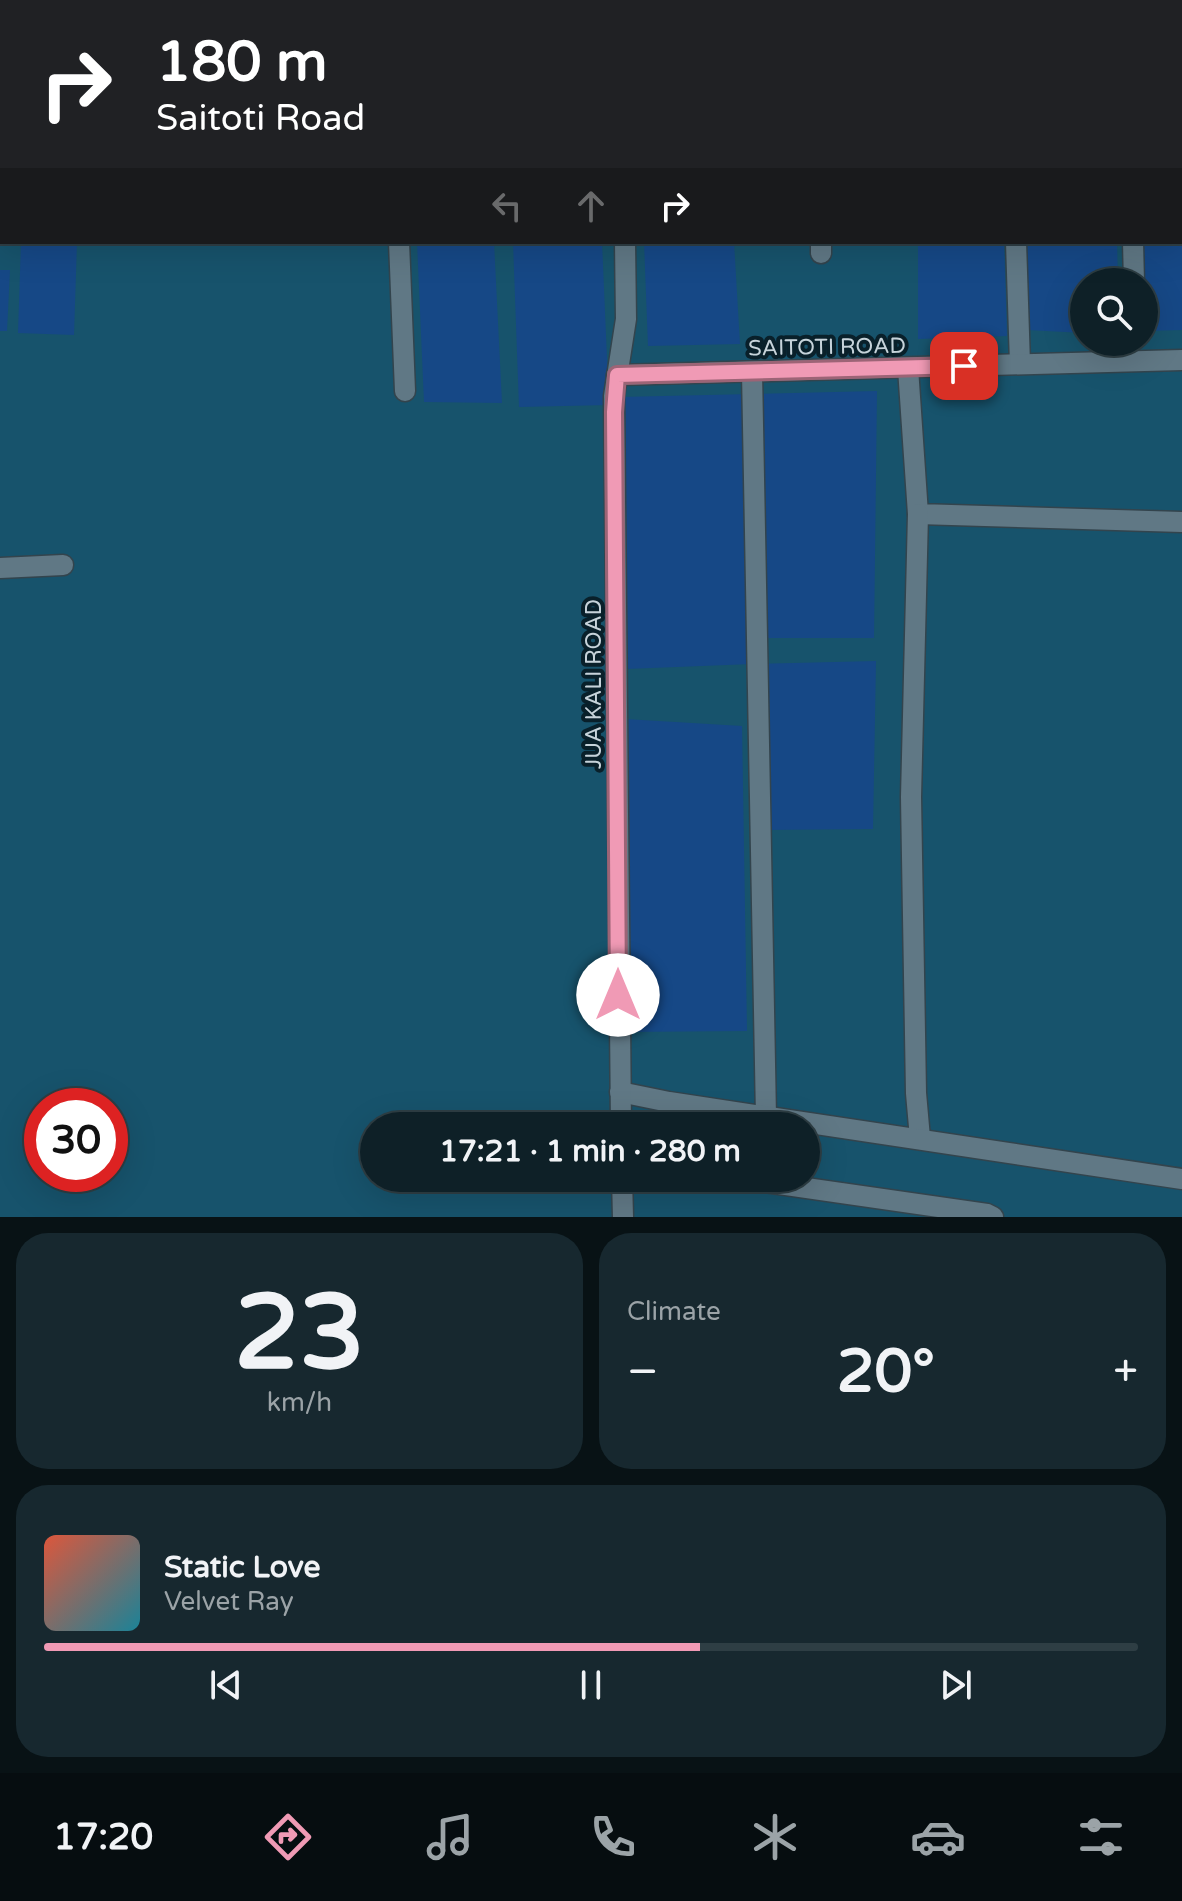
<!DOCTYPE html>
<html lang="en">
<head>
<meta charset="utf-8">
<style>
  body { margin:0; font-family:"Varela Round",sans-serif; background:#17282f; color:#f1f3f6; height:100vh; display:flex; flex-direction:column; font-size:30px; white-space:nowrap }
  * { box-sizing:border-box; margin:0 }
  p { font-size:26px; color:#9ba3a7 }
  .icon { flex:none; width:44px; height:44px; fill:none; stroke:currentColor; stroke-width:2; stroke-linecap:round; stroke-linejoin:round }
  .map { position:relative; height:1217px; overflow:hidden }
  .side { display:flex; flex-direction:column; gap:16px; padding:16px; background:#081215; flex:1 }
  .side>* { flex:none }
  .guide { position:absolute; left:0px; top:0px; width:1182px; height:244px; box-shadow:0 8px 32px #0002,0 0 0 2px #2e3e44; background:#202124; color:#fff; overflow:hidden }
  .buttons { position:absolute; left:1070px; top:268px; display:grid; gap:16px }
  .buttons a { display:grid; place-items:center; width:88px; height:88px; border-radius:50%; background:#0e2027; box-shadow:0 8px 32px #0002,0 0 0 2px #2e3e44; font-size:40px }
  .speed { position:absolute; left:24px; top:1088px; display:flex; gap:16px; font-size:40px; font-weight:700; text-align:center }
  .speed>* { display:grid; place-content:center; width:104px; height:104px; border-radius:50%; background:#0e2027; box-shadow:0 8px 32px #0002,0 0 0 2px #2e3e44; line-height:1 }
  .speed .limit { border:12px solid #d22; background:#fff; color:#111 }
  .pin { position:absolute; display:grid; place-items:center; width:68px; height:68px; color:#fff; margin:-34px; border-radius:16px; box-shadow:0 4px 12px #0006 }
  .me { position:absolute; width:88px; margin:-44px; rotate:0deg; stroke-linejoin:round; filter:drop-shadow(0 0 6px #0008) }
  .turn { display:flex; align-items:center; gap:28px; height:168px; padding:0 24px; font-size:36px }
  .turn .icon { width:104px; height:104px; stroke-width:2.5 }
  .turn b { display:block; font-size:56px; line-height:68px }
  .lanes { display:flex; align-items:center; height:76px; padding:0 24px; background:#0003; justify-content:center; gap:40px; direction:ltr }
  .lanes .off { opacity:.35 }
  .big { font-size:60px; font-weight:800; line-height:1.1 }
  .side .tile { flex:1; display:flex; flex-direction:column; justify-content:center; gap:12px; min-width:0; padding:0 28px; border-radius:32px; background:#17282f }
  .side .dial { align-items:center; gap:0 }
  .dial b { font-size:104px; line-height:1 }
  .song { display:flex; align-items:center; gap:24px }
  .cover { width:96px; height:96px; border-radius:12px; background:linear-gradient(135deg,hsl(10 70% 55%),hsl(190 70% 35%)) }
  .played { height:8px; border-radius:4px; background:linear-gradient(90deg,#f09ab5 60%,#2e3e44 60%) }
  .keys { display:flex; justify-content:space-around; direction:ltr }
  .heat { display:flex; justify-content:space-between; align-items:center; font-size:44px; direction:ltr }
  .side .tiles { flex:1; display:grid; gap:16px; grid-template-columns:1fr 1fr }
  .tile:last-child { grid-column:span 2 }
  .trip { position:absolute; left:360px; top:1112px; width:460px; height:80px; border-radius:40px; background:#0e2027; box-shadow:0 8px 32px #0002,0 0 0 2px #2e3e44; font-weight:800; line-height:80px; text-align:center }
  .tab-bar { display:flex; height:128px; justify-content:space-around; align-items:center; background:#060d10; color:#9ba3a7 }
  .tab-bar .icon { width:56px; height:56px }
  .tab-bar .active { color:#f09ab5 }
  .tab-bar b { font-size:36px; color:#f1f3f6 }
  .map>svg:first-child { display:block }
  .green { fill:#17536c; fill-rule:evenodd }
  .building { fill:#164886 }
  .lines { fill:none; stroke-linecap:round; stroke-linejoin:round }
  .minor-casing { stroke:#33444d; stroke-width:23 }
  .minor { stroke:#607885; stroke-width:20 }
  .route-casing { stroke:#9c6476; stroke-width:20 }
  .route { stroke:#f09ab5; stroke-width:14 }
  .labels { text-anchor:middle; stroke-width:8; stroke-linejoin:round; paint-order:stroke }
  .street-label { font-size:22px; fill:#c6d3da; stroke:#09202a }
</style>
</head>
<body>
<div class="map">
<svg width="1182" height="1217" viewBox="0 0 1182 1217">
  <rect width="100%" height="100%" fill="#132a34"/>
  <path class="green" d="M 0,0 L 1182,0 L 1182,1217 L 0,1217 ZM 2,2 L 1180,2 L 1180,242 L 2,242 ZM 1084,282 L 1144,282 L 1144,342 L 1084,342 ZM 42,1106 L 110,1106 L 110,1174 L 42,1174 ZM 374,1126 L 806,1126 L 806,1178 L 374,1178 Z"/>
  <g class="building">
    <polygon points="21,242 77,242 74,335 18,333"/>
    <polygon points="417,242 494,242 502,403 424,402"/>
    <polygon points="513,242 602,242 609,405 519,407"/>
    <polygon points="644,242 734,242 740,344 648,346"/>
    <polygon points="918,242 1004,242 1007,336 918,339"/>
    <polygon points="1023,242 1117,242 1118,282 1084,282 1084,333 1027,330"/>
    <polygon points="1138,242 1182,242 1182,330 1144,331 1144,282 1140,282"/>
    <polygon points="0,270 10,270 7,331 0,331"/>
    <polygon points="877,391 874,638 752,638 752,664 876,661 873,829 760,830 752,664 626,669 619,397"/>
    <polygon points="625,719 742,726 747,1031 623,1032"/>
  </g>
  <g class="lines">
    <defs>
      <g id="minor">
        <polyline points="80,0 80,2"/>
        <polyline points="214,0 215,2"/>
        <polyline points="389,0 389,2"/>
        <polyline points="622,0 622,2"/>
        <polyline points="821,0 821,2"/>
        <polyline points="1007,0 1007,2"/>
        <polyline points="1122,0 1122,2"/>
        <polyline points="268,2 322,0"/>
        <polyline points="0,15 2,15"/>
        <polyline points="1180,115 1182,115"/>
        <polyline points="0,187 1,187"/>
        <polyline points="399,242 405,391"/>
        <polyline points="821,242 821,253"/>
        <polyline points="1016,242 1020,364"/>
        <polyline points="1133,242 1134,282"/>
        <polyline points="908,368 918,514 1182,522"/>
        <polyline points="752,372 766,1117"/>
        <polyline points="617,375 1182,360"/>
        <polyline points="918,514 911,797 916,1093 920,1138"/>
        <polyline points="0,568 63,565"/>
        <polyline points="620,1092 669,1102 1182,1179"/>
        <polyline points="621,1126 614,396 626,319 625,242"/>
        <polyline points="622,1178 623,1217"/>
        <polyline points="737,1178 987,1214 993,1217"/>
      </g>
    </defs>
    <use href="#minor" class="minor-casing"/>
    <use href="#minor" class="minor"/>
  </g>
  <g class="lines">
    <defs>
      <polyline id="route" points="618,995 614,412 617,375 964,366"/>
    </defs>
    <use href="#route" class="route-casing"/>
    <use href="#route" class="route"/>
  </g>
  <g class="labels">
    <g class="street-label">
      <text transform="translate(827 346) rotate(-1)" y="8">SAITOTI ROAD</text>
      <text transform="translate(593 684) rotate(-90)" y="8">JUA KALI ROAD</text>
    </g>
  </g>
</svg>
<div class="buttons">
<a><svg class="icon" aria-label="search" viewBox="0 0 24 24"><circle cx="10" cy="10" r="6"/><path d="M15 15l6 6"/></svg></a>
</div>
<div class="speed"><div class="limit">30</div></div>
<div class="pin" style="left:964px;top:366px;background:#d93025"><svg class="icon" aria-label="arrive" viewBox="0 0 24 24"><path d="M6 21V4h12l-3 4 3 4H6"/></svg></div>
<svg class="me" style="left:618px;top:995px" viewBox="-20 -20 40 40"><circle r="19" fill="#fff"/><path d="M0-13L10 11 0 6-10 11z" fill="#f09ab5"/></svg>
<div class="trip">17:21 · 1 min · 280 m</div>
<div class="guide">
<div class="turn"><svg class="icon" aria-label="right" viewBox="0 0 24 24"><path d="M7 20v-9h11M14 6l5 5-5 5"/></svg><div><b>180 m</b>Saitoti Road</div></div>
<div class="lanes"><svg class="icon off" aria-label="left" viewBox="0 0 24 24"><path d="M17 20v-9H6M10 6l-5 5 5 5"/></svg><svg class="icon off" aria-label="ahead" viewBox="0 0 24 24"><path d="M12 20V5M6 11l6-6 6 6"/></svg><svg class="icon" aria-label="right" viewBox="0 0 24 24"><path d="M7 20v-9h11M14 6l5 5-5 5"/></svg></div>
</div>
</div>
<section class="side">
<div class="tiles">
<div class="tile dial"><b>23</b><p>km/h</p></div>
<div class="tile"><p>Climate</p>
<div class="heat"><a>−</a><b class="big">20°</b><a>+</a></div>
</div>
<div class="tile">
<div class="song"><i class="cover"></i><div><b>Static Love</b><p>Velvet Ray</p></div></div>
<div class="played"></div>
<div class="keys"><svg class="icon" aria-label="previous" viewBox="0 0 24 24"><path d="M18 5L8 12l10 7zM5 5v14"/></svg><svg class="icon" aria-label="pause" viewBox="0 0 24 24"><path d="M8 5v14M16 5v14"/></svg><svg class="icon" aria-label="next" viewBox="0 0 24 24"><path d="M6 5l10 7-10 7zM19 5v14"/></svg></div>
</div>
</div>
</section>
<nav class="tab-bar">
<b>17:20</b>
<svg class="icon active" aria-label="directions" viewBox="0 0 24 24"><path d="M12 3l9 9-9 9-9-9zM9 14v-3h6M13 9l2 2-2 2"/></svg>
<svg class="icon" aria-label="music" viewBox="0 0 24 24"><path d="M9 18V5l10-2v13"/><circle cx="6" cy="18" r="3"/><circle cx="16" cy="16" r="3"/></svg>
<svg class="icon" aria-label="phone" viewBox="0 0 24 24"><path d="M5 4h4l2 5-3 2q2 4 5 5l2-3 5 2v4C11 20 4 13 5 4z"/></svg>
<svg class="icon" aria-label="climate" viewBox="0 0 24 24"><path d="M12 3v18M4 7l16 10M4 17L20 7"/></svg>
<svg class="icon" aria-label="car" viewBox="0 0 24 24"><path d="M5 17H2v-5l4-1 3-4h7l3 4 3 1v5h-3M9 17h6M6 11h13"/><circle cx="7" cy="17" r="2"/><circle cx="17" cy="17" r="2"/></svg>
<svg class="icon" aria-label="filters" viewBox="0 0 24 24"><path d="M4 7h16M4 17h16"/><circle cx="9" cy="7" r="2"/><circle cx="15" cy="17" r="2"/></svg>
</nav>
</body>
</html>
